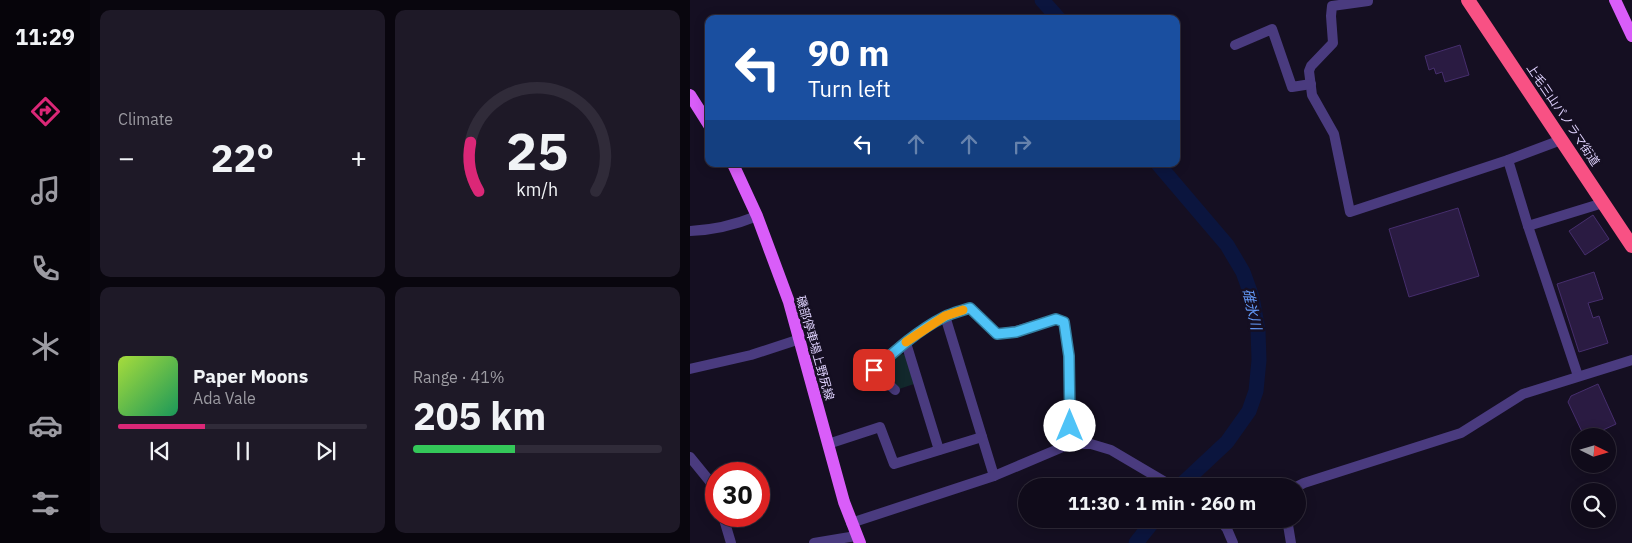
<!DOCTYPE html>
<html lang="en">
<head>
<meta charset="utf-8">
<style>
  body { margin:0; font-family:"IBM Plex Sans","Noto Sans JP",sans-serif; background:#1e1927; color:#f1f3f6; height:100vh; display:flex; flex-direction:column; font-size:19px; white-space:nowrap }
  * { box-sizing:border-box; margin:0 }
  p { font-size:16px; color:#9c9ba2 }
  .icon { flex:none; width:28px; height:28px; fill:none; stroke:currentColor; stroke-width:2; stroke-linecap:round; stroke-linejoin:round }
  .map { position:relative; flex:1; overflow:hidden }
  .panel { display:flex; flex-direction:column; gap:10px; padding:10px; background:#09060e; width:600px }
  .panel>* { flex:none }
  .banner { position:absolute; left:15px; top:15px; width:475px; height:152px; border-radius:10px; box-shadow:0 2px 12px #0003,0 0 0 1px #302b39; background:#1a4fa0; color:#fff; overflow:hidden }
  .needle { width:32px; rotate:95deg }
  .fabs { position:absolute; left:881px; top:428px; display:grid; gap:10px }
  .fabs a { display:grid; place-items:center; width:45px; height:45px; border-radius:50%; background:#100b1a; box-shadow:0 2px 12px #0003,0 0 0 1px #302b39; font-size:25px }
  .speed { position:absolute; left:15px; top:462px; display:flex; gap:10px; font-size:25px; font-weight:700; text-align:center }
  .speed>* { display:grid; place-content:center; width:65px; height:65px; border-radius:50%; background:#100b1a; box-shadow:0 2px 12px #0003,0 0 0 1px #302b39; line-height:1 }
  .speed .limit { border:8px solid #d22; background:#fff; color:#111 }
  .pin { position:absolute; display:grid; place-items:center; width:42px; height:42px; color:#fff; margin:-21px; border-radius:10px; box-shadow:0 2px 8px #0006 }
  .me { position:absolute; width:55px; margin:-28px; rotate:0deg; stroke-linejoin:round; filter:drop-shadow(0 0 4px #0008) }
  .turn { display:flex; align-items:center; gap:18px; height:105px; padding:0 20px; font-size:22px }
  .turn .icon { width:65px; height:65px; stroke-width:2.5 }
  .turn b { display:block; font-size:35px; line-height:42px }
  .lanes { display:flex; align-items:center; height:48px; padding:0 20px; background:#0003; justify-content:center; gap:25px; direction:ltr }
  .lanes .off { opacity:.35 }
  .big { font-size:38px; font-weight:800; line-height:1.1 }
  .panel .widget { flex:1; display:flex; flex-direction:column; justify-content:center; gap:8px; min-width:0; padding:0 18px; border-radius:10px; background:#1e1927 }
  .panel .dial { align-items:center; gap:0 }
  .dial svg { height:130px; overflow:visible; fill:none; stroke:#302b39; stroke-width:7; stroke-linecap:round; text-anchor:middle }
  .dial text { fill:#f1f3f6; stroke:none }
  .song { display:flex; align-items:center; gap:15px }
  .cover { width:60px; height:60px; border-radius:8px; background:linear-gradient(135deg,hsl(80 70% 55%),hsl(150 70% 35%)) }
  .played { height:5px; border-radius:2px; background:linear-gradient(90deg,#db2777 35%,#302b39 35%) }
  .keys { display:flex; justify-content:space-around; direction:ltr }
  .heat { display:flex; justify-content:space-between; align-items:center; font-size:28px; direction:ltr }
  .charge { height:8px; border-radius:4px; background:linear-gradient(90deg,#34c759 41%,#302b39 0) }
  .panel .tiles { flex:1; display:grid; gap:10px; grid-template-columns:repeat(2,1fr) }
  .trip { position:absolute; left:328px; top:478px; width:288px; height:50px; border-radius:25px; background:#100b1a; box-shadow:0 2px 12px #0003,0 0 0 1px #302b39; font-weight:800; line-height:50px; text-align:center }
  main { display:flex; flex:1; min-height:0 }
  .menu { display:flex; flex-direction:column; width:90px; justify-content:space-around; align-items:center; background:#06040a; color:#9c9ba2 }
  .menu .icon { width:35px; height:35px }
  .menu .selected { color:#db2777 }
  .menu b { font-size:22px; color:#f1f3f6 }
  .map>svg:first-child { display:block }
  .green { fill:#12282c }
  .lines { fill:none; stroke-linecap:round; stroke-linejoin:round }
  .river { stroke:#0b153e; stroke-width:15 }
  .building { fill:#2a1b42; stroke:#462e6d }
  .minor { stroke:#4a3b7f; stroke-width:10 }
  .major { stroke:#d95df9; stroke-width:12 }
  .highway { stroke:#f85184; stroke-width:14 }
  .route-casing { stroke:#337fa1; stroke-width:12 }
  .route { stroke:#4fc3f7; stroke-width:9 }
  .slow { stroke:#f59e0b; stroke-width:9 }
  .labels { text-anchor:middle; stroke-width:5; stroke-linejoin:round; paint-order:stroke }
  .street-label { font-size:12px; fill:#ded1fd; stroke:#150f22 }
  .water-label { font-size:14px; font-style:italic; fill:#649af9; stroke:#150f22 }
</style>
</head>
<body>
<main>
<nav class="menu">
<b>11:29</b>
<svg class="icon selected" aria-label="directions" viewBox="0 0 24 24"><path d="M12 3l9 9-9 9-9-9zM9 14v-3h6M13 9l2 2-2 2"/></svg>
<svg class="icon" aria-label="music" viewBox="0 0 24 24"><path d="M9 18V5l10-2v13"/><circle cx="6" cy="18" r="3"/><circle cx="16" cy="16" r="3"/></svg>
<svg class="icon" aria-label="phone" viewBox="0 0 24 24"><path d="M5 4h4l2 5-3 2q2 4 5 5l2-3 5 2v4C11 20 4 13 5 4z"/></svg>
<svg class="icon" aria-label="climate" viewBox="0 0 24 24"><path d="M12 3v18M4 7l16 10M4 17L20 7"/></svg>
<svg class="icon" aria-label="car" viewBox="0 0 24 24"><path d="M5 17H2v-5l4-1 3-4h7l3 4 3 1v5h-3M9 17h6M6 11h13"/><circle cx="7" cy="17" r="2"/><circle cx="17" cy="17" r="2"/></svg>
<svg class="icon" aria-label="filters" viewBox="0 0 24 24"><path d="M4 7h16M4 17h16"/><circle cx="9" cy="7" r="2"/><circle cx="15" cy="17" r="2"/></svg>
</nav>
<section class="panel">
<div class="tiles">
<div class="widget"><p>Climate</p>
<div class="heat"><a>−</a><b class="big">22°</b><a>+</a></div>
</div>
<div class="widget dial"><svg viewBox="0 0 100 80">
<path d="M14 69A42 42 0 1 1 86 69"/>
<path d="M14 69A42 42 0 0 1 9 39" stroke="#db2777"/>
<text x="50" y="56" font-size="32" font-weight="700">25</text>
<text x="50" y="72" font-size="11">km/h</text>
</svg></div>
<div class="widget">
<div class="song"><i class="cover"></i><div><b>Paper Moons</b><p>Ada Vale</p></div></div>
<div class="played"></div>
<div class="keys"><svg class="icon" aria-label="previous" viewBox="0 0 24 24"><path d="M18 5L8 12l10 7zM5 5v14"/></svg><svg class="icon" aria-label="pause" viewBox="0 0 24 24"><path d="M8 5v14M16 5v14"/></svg><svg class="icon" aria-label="next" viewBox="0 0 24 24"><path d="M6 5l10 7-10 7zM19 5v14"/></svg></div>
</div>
<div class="widget"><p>Range · 41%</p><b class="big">205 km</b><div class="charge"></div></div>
</div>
</section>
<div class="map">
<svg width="942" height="543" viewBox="0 0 942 543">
  <rect width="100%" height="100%" fill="#150f22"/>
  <polygon class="green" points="210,353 215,355 224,384 209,389 192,375 192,368"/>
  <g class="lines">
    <g class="river">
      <polyline points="352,0 369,19"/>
      <polyline points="468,164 537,245 553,272 562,297 568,330 569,360 566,391 559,411 537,442 490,486"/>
      <polyline points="446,543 465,519"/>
    </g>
  </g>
  <g class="building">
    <polygon points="770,45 779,75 755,82 752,72 746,74 744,68 739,70 735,56"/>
    <polygon points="768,208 789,276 719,297 699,229"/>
    <polygon points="903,215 919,239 895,255 879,231"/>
    <polygon points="904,272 913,299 898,303 903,318 909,316 918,343 889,352 867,284"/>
    <polygon points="908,384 926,424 900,436 894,436 878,402 881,396"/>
  </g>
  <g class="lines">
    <g class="minor">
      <polyline points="678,0 678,1 642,6 641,16 643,43 621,66 619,71 622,95 644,134 660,212 818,160 871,140"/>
      <polyline points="545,45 582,29 602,87 621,84"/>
      <polyline points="818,160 838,226 888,376"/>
      <polyline points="838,226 913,203"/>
      <path d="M 0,231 C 24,230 45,225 67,216"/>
      <polyline points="255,316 304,476"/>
      <polyline points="216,343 249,450"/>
      <polyline points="0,369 61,355 110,339"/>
      <polyline points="184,370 205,390"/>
      <path d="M 181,372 C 204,352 227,330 254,317 C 262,313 271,311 280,308 L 307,334 L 326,331 L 366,319 L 374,322 L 379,356 L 380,444"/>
      <polyline points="138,444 190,427 204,464 292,437"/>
      <polyline points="0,457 22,484 26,495"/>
      <polyline points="606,487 614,483 771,433 833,394 942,360"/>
      <polyline points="33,516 41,543"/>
      <polyline points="529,519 537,529 543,543"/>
      <polyline points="597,519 601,543"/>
      <polyline points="161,523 304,476 380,444 401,444 421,450 482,486"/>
      <polyline points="124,543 166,536"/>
    </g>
    <g class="major">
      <polyline points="925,0 942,36"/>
      <polyline points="0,95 19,125"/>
      <polyline points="43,164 67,216 99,302 154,502 170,543"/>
    </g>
    <polyline class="highway" points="778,0 942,246"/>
  </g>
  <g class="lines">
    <defs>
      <path id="route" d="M 184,370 C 205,351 228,330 254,317 C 262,313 271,311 280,308 L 307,334 L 326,332 L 366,319 L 374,322 L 379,356 L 380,426"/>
    </defs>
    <use href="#route" class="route-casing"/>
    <use href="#route" class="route"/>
    <polyline class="slow" points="216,342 255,316 273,310"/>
  </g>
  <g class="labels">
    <g class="street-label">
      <text transform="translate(873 115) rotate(56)" y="4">上毛三山パノラマ街道</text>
      <text transform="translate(125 348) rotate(74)" y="4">磯部停車場上野尻線</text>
    </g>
    <g class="water-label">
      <text transform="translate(562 309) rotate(77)" y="5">碓氷川</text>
    </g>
  </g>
</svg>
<div class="fabs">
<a><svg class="needle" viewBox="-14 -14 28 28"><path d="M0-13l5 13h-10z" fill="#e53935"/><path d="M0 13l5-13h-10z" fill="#9c9ba2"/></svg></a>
<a><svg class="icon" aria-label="search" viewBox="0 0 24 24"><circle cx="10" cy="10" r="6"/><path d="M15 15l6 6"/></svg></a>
</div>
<div class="speed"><div class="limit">30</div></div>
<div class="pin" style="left:184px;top:370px;background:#d93025"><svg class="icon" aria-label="arrive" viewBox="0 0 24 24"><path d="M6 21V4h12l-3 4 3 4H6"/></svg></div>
<svg class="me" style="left:380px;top:426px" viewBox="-20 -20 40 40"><circle r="19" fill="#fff"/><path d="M0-13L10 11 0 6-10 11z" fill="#4fc3f7"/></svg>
<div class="trip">11:30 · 1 min · 260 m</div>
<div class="banner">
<div class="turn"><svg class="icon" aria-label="left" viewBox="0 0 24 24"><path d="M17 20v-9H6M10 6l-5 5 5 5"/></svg><div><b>90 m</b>Turn left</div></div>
<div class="lanes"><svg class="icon" aria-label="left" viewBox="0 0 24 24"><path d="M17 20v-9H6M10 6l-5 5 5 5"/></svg><svg class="icon off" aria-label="ahead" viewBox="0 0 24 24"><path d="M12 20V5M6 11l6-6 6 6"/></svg><svg class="icon off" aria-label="ahead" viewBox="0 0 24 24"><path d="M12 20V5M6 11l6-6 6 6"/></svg><svg class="icon off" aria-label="right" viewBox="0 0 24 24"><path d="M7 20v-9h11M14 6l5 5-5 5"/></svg></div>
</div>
</div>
</main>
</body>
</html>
